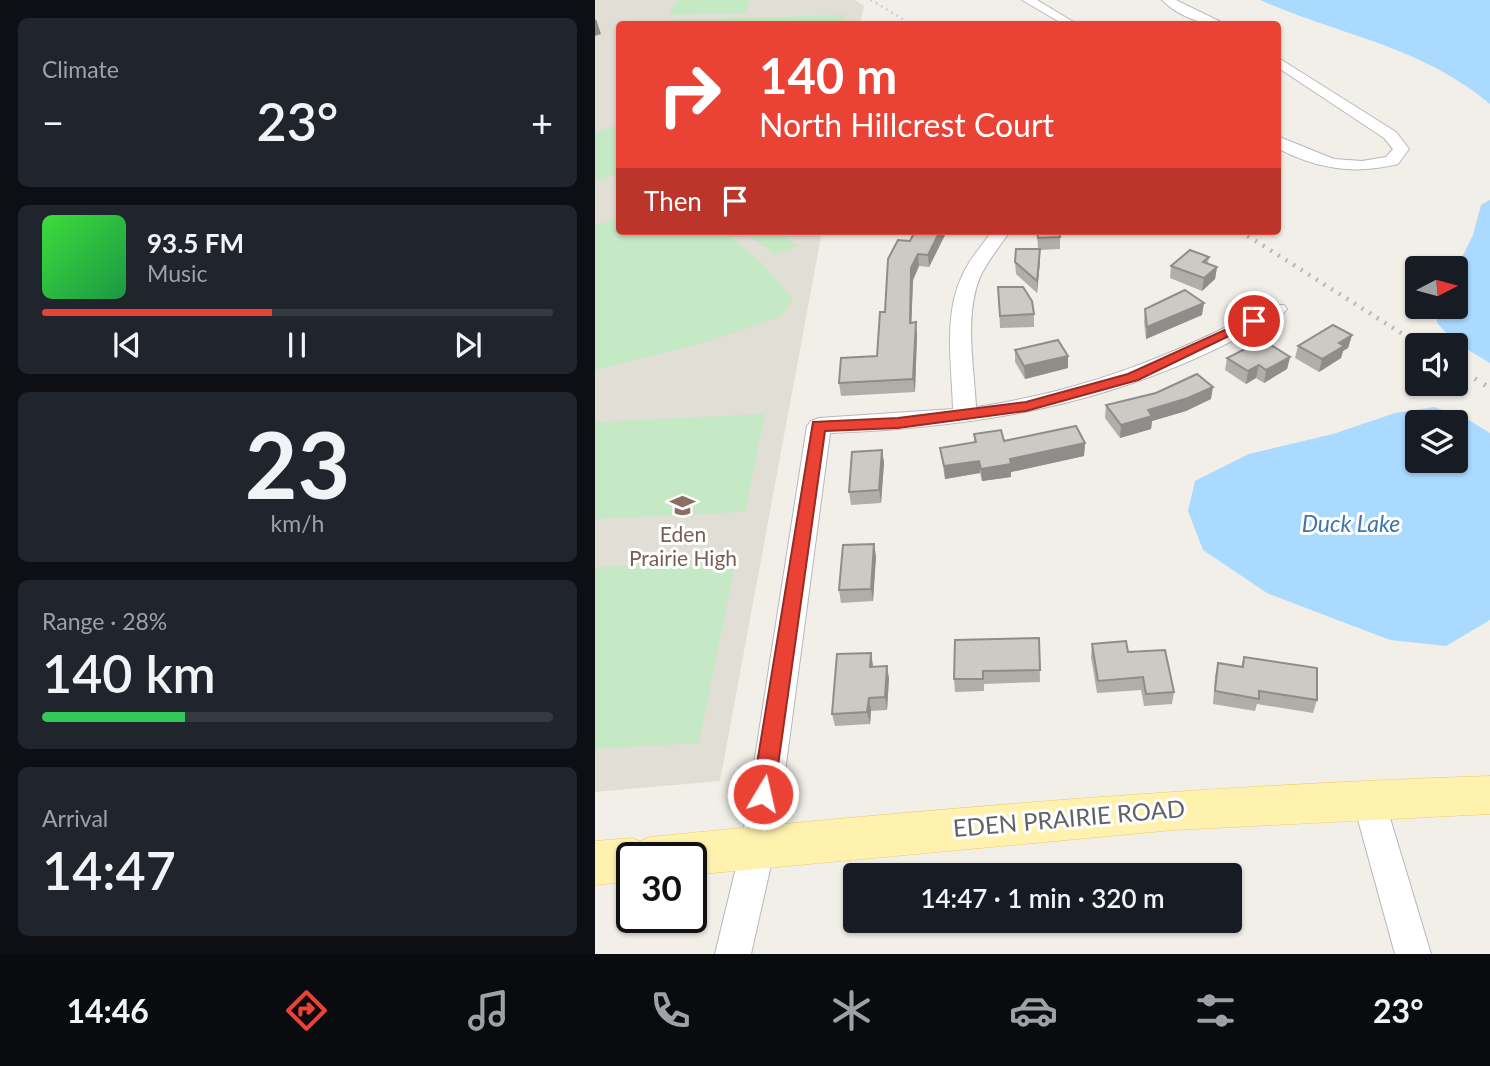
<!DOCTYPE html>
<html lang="en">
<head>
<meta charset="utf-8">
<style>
  body { margin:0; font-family:Lato,sans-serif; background:#20242c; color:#f1f3f6; height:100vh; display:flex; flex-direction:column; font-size:26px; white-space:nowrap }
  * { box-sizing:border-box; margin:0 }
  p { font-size:23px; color:#9ea1a6 }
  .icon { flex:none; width:38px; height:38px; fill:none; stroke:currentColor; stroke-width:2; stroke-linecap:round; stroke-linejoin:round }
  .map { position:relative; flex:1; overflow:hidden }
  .side { display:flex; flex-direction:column; gap:18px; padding:18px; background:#0d0f14; width:595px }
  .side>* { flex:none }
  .guide { position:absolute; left:21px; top:21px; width:665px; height:214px; border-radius:7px; box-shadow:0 2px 5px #0004; background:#ea4335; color:#fff; overflow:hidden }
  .needle { width:46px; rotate:84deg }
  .controls { position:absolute; left:810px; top:256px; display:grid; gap:14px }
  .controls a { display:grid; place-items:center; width:63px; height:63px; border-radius:7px; background:#171b24; box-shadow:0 2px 5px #0004; font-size:35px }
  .speed { position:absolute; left:21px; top:842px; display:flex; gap:14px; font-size:35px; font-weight:700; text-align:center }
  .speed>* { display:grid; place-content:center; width:91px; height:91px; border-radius:50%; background:#171b24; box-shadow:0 2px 5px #0004; line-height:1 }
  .speed .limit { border:4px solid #111; border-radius:10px; background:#fff; color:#111 }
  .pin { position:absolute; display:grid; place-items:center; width:60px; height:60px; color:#fff; margin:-30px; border:4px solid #fff; border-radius:50%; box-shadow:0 2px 7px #0007 }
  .me { position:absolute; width:77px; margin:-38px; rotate:9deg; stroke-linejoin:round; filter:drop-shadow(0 0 5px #0008) }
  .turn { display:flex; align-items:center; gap:24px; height:147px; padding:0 28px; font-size:32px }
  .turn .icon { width:91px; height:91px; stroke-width:2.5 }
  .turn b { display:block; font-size:49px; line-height:60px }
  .then { display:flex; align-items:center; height:66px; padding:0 28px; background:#0003; gap:14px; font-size:26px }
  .big { font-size:52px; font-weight:600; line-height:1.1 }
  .side .widget { flex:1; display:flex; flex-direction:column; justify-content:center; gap:10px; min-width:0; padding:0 24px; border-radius:10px; background:#20242c }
  .side .dial { align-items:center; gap:0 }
  .dial b { font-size:91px; line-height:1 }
  .song { display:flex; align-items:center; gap:21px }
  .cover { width:84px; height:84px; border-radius:10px; background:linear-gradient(135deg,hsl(120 70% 55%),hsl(140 70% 35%)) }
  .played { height:7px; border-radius:4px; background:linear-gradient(90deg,#ea4335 45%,#363941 45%) }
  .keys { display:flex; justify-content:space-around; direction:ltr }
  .heat { display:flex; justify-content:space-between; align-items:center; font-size:38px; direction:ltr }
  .charge { height:10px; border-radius:5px; background:linear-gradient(90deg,#34c759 28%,#363941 0) }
  .trip { position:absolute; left:248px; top:863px; width:399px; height:70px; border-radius:7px; background:#171b24; box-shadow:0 2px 5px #0004; font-weight:600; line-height:70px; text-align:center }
  .tab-bar { display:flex; height:112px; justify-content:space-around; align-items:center; background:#090b0e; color:#9ea1a6 }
  .tab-bar .icon { width:49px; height:49px }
  .tab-bar .selected { color:#ea4335 }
  .tab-bar b { font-size:32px; color:#f1f3f6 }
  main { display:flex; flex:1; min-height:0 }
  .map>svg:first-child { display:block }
  .education { fill:#e1ded6 }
  .green { fill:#c5e8c5 }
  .water { fill:#aadaff; fill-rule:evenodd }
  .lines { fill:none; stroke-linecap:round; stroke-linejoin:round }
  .minor-casing { stroke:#b5b8bc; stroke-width:2 }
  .major-casing { stroke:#f2c960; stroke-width:1 }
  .minor { fill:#fff; fill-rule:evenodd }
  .major { fill:#fff2af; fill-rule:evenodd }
  .rail-far2 { stroke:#b6b7b8; stroke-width:2.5; stroke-dasharray:1 5; stroke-linecap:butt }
  .rail-far1 { stroke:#b6b7b8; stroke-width:4.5; stroke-dasharray:2 7; stroke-linecap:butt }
  .rail { stroke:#b6b7b8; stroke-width:5; stroke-dasharray:2 9; stroke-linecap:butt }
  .wall { fill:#afaea9 }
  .shaded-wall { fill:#8f8d8a }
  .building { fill:#cccac5; stroke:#8f8d8a; stroke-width:2 }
  .route { fill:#ea4335; stroke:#982c22; stroke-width:2 }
  .labels { text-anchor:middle; stroke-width:6; stroke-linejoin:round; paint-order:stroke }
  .education-label { font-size:21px; fill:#785e54; stroke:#fff }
  .water-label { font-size:23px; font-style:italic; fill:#4174aa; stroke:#fff }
  .near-street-label { font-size:24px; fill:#5f6368; stroke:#fff }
</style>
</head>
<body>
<main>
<section class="side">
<div class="widget"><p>Climate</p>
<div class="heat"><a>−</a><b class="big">23°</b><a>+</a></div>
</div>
<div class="widget">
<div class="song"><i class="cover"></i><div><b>93.5 FM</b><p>Music</p></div></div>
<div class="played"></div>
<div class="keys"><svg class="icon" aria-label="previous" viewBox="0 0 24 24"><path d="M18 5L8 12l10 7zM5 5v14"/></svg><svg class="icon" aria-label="pause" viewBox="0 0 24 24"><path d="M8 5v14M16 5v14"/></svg><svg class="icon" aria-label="next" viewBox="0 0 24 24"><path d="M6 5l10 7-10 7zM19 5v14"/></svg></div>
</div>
<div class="widget dial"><b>23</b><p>km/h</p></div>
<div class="widget"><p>Range · 28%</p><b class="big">140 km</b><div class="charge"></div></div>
<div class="widget"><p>Arrival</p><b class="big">14:47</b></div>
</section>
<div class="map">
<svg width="895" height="954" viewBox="0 0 895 954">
  <rect width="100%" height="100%" fill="#f1efe8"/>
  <polygon class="education" points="0,0 260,0 269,6 265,24 24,24 24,231 227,231 125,781 0,792"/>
  <g class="green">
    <polygon points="82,0 155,0 150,13 74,15"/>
    <polygon points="251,15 249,24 70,24 72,20"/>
    <polygon points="24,124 24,173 4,181 0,179 0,133"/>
    <polygon points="24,217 24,231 129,231 168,264 198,299 186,317 105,344 0,370 0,226"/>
    <polygon points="164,231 184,231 203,246 180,255 154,235"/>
    <polygon points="170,414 150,512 0,519 0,422"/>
    <polygon points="141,560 104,743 0,749 0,567"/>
  </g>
  <g class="water">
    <path d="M 665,0 L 895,0 L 895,104 C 824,45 746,36 665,0 Z"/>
    <polygon points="895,200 895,363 860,342 842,323 842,306 861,306 861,270 878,235 886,205"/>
    <path d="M 839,407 L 869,417 L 895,433 L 895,620 L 851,646 L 795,640 L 672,593 L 608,550 L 593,511 L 600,481 L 654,454 L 738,434 L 800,413 ZM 822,422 L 861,422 L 861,460 L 822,460 Z"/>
  </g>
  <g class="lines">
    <defs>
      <g id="minor">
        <polygon points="427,0 442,0 482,24 468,24"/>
        <path d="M 567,0 L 581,0 L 630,24 C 608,26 583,16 567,0 Z"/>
        <path d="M 682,57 L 801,132 L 814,149 L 803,164 C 759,175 722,169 682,148 L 682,136 L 739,159 L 767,161 L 791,157 L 798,149 L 789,138 L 682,67 Z"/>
        <path d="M 397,231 L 415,231 C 405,246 393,260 385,277 C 369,316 379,366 381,407 C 490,391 578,356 675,305 L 689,305 L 692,309 C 682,323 653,333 637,341 C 507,407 379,427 235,433 L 180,847 L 156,954 L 120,954 L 146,847 L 212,426 L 216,421 L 224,418 L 358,409 C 357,367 348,315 367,276 C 374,259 387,246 397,231 Z"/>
        <polygon points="773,783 785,787 789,798 836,954 800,954 757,798 761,787"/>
      </g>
      <path id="major" d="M 895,776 L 895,814 L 579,830 L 96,875 L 96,858 L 37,858 L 37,881 L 0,885 L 0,841 L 37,838 L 45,841 L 55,837 C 335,809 614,785 895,776 Z"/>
    </defs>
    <use href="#minor" class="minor-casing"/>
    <use href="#major" class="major-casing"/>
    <use href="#minor" class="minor"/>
    <use href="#major" class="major"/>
    <polyline class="rail-far2" points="276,0 316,24"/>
    <polyline class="rail-far1" points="645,231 825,345"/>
    <polyline class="rail" points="861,367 895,388"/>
  </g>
  <g class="wall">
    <polygon points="352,231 334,267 324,266 318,280 316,322 322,335 320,392 246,396 244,383 282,356 290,312 315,241"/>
    <polygon points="442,231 464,231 465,237 465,249 445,250 445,261 442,293 421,274 420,262 443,249"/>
    <polygon points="614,257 613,264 622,267 620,279 607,291 575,278 576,266"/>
    <polygon points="403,287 439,314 439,327 405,328"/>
    <polygon points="550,309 607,315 551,339 549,322"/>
    <polygon points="757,335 753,348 748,351 746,358 724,372 700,358 703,346"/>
    <polygon points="420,350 473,368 430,379 420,362"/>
    <polygon points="695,357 692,369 669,383 661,378 651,384 630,370 632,358"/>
    <polygon points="616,399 591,411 557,421 556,429 525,438 510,418 511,405"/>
    <polygon points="379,434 409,441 490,443 489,456 416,472 416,477 387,481 385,473 350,479 345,448 379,443"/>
    <polygon points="287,450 289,463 286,503 256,505 254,492"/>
    <polygon points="281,556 278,601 246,603 244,590"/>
    <polygon points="444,638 445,682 389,684 389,691 360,692 359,679"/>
    <polygon points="497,644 533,652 579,692 577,704 549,706 546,690 502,693 496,657"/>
    <polygon points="649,657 722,700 718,713 662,704 660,711 618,704 620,676 623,663 646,667"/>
    <polygon points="278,666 294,678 292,710 276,711 275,724 240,726 237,714"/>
  </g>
  <g class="shaded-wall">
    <polygon points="1,19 6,34 0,36 0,20"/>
    <polygon points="345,231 352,231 334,267 333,255"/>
    <polygon points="445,249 445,261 442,293 442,281"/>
    <polygon points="323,254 324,266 318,280 316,335 315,323 316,268"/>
    <polygon points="622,267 620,279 607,291 609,278"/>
    <polygon points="609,303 607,315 551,339 552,327"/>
    <polygon points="321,322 322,335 320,392 318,379"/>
    <polygon points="757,335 753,348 748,351 746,358 724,372 727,359 744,343"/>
    <polygon points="473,356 473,368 430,379 429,366"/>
    <polygon points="695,357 692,369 669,383 671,370"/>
    <polygon points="664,365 661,378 651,384 653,371"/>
    <polygon points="618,387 616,399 591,411 557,421 556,429 525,438 526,425 553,410"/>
    <polygon points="490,443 489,456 416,472 416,477 387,481 386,469 415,459"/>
    <polygon points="287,450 289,463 286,503 284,490"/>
    <polygon points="384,461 385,473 350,479 349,466"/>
    <polygon points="279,544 281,556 278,601 276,589"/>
    <polygon points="276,653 278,665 277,679 275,667"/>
    <polygon points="292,666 294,678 292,710 290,697"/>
    <polygon points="274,698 276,711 275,724 272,712"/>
  </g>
  <g class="building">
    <polygon points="320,231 345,231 333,255 323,254 316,268 315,323 321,322 318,379 244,383 246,358 282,356 285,312 290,312 293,259 303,240 315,241"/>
    <polygon points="442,231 464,231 465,237 443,238"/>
    <polygon points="421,249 445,249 442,281 420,262"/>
    <polygon points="595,250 614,257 608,262 622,267 609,278 576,266"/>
    <polygon points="403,287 428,287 437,301 439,314 405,316"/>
    <polygon points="590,290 609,303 552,327 550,309"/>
    <polygon points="738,325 757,335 744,343 749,346 727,359 703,346"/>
    <polygon points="463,340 473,356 429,366 420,350"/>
    <polygon points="668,340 695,357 671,370 664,365 653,371 632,358"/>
    <polygon points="602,374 618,387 593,398 553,410 557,416 526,425 511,405 561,393"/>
    <polygon points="481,426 490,443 415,459 416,464 386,469 384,461 349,466 345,448 381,442 379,434 406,430 409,441"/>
    <polygon points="287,450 284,490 254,492 257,452"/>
    <polygon points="279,544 276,589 244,590 248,545"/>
    <polygon points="444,638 445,670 388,671 388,679 359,679 360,640"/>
    <polygon points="531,641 533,652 570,650 579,692 551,694 548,677 503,681 497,644"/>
    <polygon points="276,653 275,667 292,666 290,697 274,698 272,712 237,714 242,654"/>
    <polygon points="649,657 722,668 722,700 664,691 664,699 620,691 623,663 648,667"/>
  </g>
  <polygon class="route" points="654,319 665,321 543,380 431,411 303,428 230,431 179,794 176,801 168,803 160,801 157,794 218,422 303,418 431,402 533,374"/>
  <defs>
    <symbol id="school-bare" viewBox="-9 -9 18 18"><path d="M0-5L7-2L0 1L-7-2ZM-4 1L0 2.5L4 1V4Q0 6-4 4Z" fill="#8d6e63" stroke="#fff" stroke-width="2.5" paint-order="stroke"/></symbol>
  </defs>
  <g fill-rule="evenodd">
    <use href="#school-bare" x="70" y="488" width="35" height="35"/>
  </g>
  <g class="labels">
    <g class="education-label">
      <text x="88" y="542">Eden<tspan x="88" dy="24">Prairie High</tspan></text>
    </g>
    <g class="water-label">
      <text x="756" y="532">Duck Lake</text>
    </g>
    <g class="near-street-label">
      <text transform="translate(474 819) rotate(-5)" y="8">EDEN PRAIRIE ROAD</text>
    </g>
  </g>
</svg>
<div class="controls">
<a><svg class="needle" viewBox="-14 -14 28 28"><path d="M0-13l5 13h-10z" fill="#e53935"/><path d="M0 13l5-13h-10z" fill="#9ea1a6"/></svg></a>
<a><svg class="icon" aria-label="sound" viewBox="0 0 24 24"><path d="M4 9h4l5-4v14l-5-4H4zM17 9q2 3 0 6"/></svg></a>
<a><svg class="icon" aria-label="layers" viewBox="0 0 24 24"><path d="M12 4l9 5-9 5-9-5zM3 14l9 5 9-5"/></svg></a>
</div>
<div class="speed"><div class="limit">30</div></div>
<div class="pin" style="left:659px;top:321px;background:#d93025"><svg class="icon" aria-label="arrive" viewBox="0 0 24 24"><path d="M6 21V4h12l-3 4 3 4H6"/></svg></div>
<svg class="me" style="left:168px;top:794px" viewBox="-20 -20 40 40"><circle r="17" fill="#ea4335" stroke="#fff" stroke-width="3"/><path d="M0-11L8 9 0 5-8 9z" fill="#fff"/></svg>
<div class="trip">14:47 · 1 min · 320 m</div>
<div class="guide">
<div class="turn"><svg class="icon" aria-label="right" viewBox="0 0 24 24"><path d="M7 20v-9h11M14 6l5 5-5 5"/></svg><div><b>140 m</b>North Hillcrest Court</div></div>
<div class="then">Then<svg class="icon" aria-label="arrive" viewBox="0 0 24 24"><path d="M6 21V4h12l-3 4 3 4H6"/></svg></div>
</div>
</div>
</main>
<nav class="tab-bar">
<b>14:46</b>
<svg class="icon selected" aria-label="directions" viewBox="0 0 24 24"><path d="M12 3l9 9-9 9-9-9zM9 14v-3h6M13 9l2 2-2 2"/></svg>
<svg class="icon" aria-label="music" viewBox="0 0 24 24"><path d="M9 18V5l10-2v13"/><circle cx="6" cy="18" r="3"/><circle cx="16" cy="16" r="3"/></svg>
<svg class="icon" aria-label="phone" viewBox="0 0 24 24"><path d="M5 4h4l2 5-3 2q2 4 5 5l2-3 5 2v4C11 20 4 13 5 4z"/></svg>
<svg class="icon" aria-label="climate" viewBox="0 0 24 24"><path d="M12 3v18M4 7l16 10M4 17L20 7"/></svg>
<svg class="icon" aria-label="car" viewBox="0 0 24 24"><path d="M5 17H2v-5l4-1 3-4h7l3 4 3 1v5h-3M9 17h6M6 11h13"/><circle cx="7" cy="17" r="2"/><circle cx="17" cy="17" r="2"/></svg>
<svg class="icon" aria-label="filters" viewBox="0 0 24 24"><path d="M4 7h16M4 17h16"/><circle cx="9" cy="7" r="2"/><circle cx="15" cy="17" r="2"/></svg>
<b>23°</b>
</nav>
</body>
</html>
